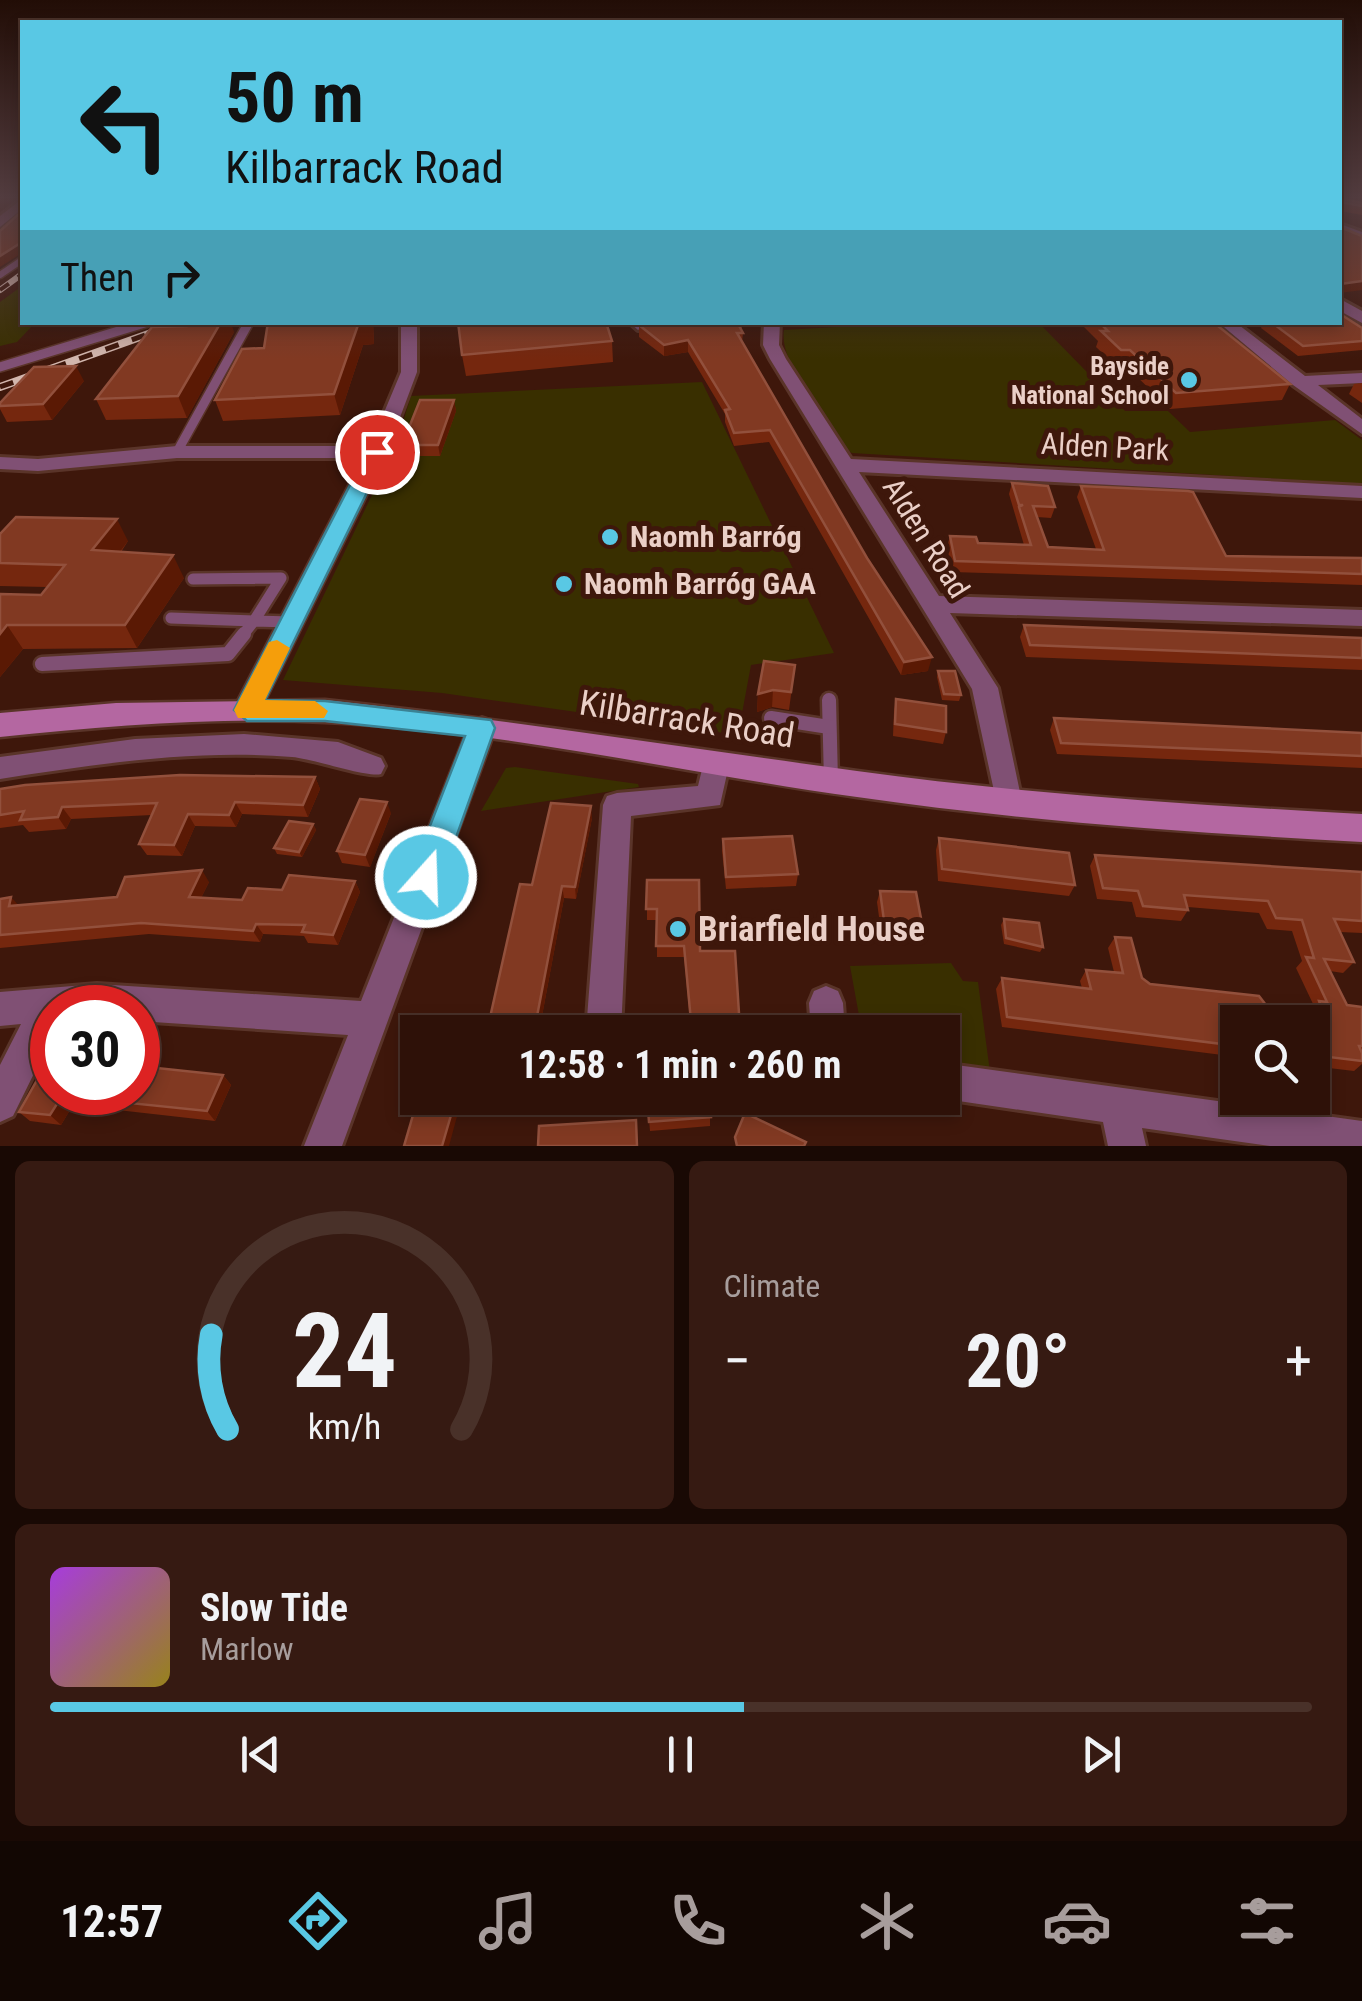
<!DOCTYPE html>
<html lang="en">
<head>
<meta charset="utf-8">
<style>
  body { margin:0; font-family:"Roboto Condensed",sans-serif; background:#361a12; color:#f1f3f6; height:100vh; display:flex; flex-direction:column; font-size:38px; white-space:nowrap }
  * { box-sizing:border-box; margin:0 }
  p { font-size:32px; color:#a79d9c }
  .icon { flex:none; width:55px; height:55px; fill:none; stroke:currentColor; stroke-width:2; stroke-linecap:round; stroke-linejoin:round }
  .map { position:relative; height:1146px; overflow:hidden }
  .details { display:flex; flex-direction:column; gap:15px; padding:15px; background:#190904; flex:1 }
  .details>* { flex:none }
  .banner { position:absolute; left:20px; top:20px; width:1322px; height:305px; border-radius:0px; box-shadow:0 5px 15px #0003,0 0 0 2px #493129; background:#59c8e4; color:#111; overflow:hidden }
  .fabs { position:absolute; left:1220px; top:1005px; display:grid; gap:20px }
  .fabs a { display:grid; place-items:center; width:110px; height:110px; border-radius:0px; background:#2e1108; box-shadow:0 5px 15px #0003,0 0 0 2px #493129; font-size:50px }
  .speed { position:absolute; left:30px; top:985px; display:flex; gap:20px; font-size:50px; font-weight:700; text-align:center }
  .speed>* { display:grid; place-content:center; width:130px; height:130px; border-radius:50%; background:#2e1108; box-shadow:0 5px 15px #0003,0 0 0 2px #493129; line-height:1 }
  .speed .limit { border:15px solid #d22; background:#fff; color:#111 }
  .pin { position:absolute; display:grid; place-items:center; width:85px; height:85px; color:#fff; margin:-42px; border:5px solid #fff; border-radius:50%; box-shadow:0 2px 10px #0007 }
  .me { position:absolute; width:110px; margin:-55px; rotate:20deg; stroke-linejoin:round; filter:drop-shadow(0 0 8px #0008) }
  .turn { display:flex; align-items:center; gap:35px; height:210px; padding:0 40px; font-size:45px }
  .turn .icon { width:130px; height:130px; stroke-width:2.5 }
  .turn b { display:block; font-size:70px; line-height:85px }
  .then { display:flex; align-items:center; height:95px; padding:0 40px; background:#0003; gap:20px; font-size:38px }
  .big { font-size:75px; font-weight:700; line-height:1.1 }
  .details .widget { flex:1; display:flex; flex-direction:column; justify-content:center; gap:15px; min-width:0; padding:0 35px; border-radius:15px; background:#361a12 }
  .details .dial { align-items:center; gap:0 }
  .dial svg { height:260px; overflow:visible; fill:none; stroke:#493129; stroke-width:7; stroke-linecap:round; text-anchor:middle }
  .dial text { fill:#f1f3f6; stroke:none }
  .song { display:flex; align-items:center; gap:30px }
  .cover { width:120px; height:120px; border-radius:15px; background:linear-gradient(135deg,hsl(280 70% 55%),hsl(50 70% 35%)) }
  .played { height:10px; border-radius:5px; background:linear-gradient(90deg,#59c8e4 55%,#493129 55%) }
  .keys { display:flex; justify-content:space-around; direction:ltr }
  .heat { display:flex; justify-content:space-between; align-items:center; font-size:55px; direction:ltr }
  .details .tiles { flex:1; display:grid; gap:15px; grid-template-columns:1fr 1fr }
  .widget:last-child { grid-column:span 2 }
  .trip { position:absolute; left:400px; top:1015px; width:560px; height:100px; border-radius:0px; background:#2e1108; box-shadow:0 5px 15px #0003,0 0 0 2px #493129; font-weight:700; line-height:100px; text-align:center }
  .tab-bar { display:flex; height:160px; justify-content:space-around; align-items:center; background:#120703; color:#a79d9c }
  .tab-bar .icon { width:70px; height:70px }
  .tab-bar .on { color:#59c8e4 }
  .tab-bar b { font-size:45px; color:#f1f3f6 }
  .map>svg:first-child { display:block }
  .green { fill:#392f00 }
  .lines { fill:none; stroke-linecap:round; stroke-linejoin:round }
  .lane-far3-casing { stroke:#5a3429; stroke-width:9 }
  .lane-far2-casing { stroke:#5a3429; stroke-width:12 }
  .lane-far1-casing { stroke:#5a3429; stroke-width:16 }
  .lane-casing { stroke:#5a3429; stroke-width:19 }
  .street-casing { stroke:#5a3429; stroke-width:6 }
  .secondary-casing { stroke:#5a3429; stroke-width:5 }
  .lane-far3 { stroke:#805074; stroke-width:6 }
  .lane-far2 { stroke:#805074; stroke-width:9 }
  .lane-far1 { stroke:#805074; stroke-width:11 }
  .lane { stroke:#805074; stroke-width:14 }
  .street { fill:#805074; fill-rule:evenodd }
  .secondary { fill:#b467a1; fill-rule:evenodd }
  .rail-far1-casing { stroke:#d2b6ad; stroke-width:6 }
  .rail-casing { stroke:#d2b6ad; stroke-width:8 }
  .rail-far1 { stroke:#3e170b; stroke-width:4; stroke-dasharray:11; stroke-linecap:butt }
  .rail { stroke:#3e170b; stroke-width:5; stroke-dasharray:14; stroke-linecap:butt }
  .wall { fill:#75270e }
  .shaded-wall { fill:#5a1904 }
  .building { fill:#813922; stroke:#92503c; stroke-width:2.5 }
  .route { fill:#59c8e4; stroke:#3a8294; stroke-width:2.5 }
  .slow { fill:#f59e0b }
  .poi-dot { fill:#59c8e4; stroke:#3e170b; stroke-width:4 }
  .labels { text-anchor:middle; stroke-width:10; stroke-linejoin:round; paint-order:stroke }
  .far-poi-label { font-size:25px; font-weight:bold; fill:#eacfc7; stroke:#3e170b; text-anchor:end }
  .street-label { font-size:30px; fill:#eacfc7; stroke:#3e170b }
  .poi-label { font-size:30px; font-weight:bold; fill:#eacfc7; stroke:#3e170b; text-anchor:start }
  .near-street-label { font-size:35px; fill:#eacfc7; stroke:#3e170b }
  .near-poi-label { font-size:35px; font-weight:bold; fill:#eacfc7; stroke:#3e170b; text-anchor:start }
</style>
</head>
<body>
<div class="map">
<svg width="1362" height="1146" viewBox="0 0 1362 1146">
  <rect width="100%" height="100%" fill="#3e170b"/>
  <g class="green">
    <polygon points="22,286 22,322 35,323 17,342 0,346 0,302"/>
    <path d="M 921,322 L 1039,323 L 1125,411 L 1168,411 L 1190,432 L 1335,420 L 1362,440 L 1362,484 L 852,453 L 843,448 C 826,419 778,362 784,330 Z"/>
    <polygon points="702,382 834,653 751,665 738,735 442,693 283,680 395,447 411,396"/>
    <polygon points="515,767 638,784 639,787 481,811 506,768"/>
    <polygon points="951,963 963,981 978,982 990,1072 943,1067 942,1032 862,1032 850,966"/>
  </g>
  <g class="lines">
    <defs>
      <polyline id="lane-far3" points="0,275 22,260"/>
      <g id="lane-far2">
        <polyline points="0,367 148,322"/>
        <polyline points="177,452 249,322"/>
      </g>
      <g id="lane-far1">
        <polyline points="171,618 254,621 281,578 193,579"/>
        <polyline points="242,636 254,621 291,622"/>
      </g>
      <g id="lane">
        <polyline points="42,664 228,654 244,634"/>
        <polyline points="829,700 831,781"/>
        <polyline points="771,718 829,727"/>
      </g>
      <g id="street">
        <polygon points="22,199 22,209 0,227 0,216"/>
        <polygon points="1340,224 1362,232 1362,241 1340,233"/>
        <polygon points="1340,299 1362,311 1362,323 1340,311"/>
        <polygon points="401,322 417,322 417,372 387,452 256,717 247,720 238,717 234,710 364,458 177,458 38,471 0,469 0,457 38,459 177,446 370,446 401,372"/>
        <polygon points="629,322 645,322 646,325 638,330"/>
        <polygon points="764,322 780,322 779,345 786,359 851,459 1362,486 1362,498 859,472 939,596 1362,610 1362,626 950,613 998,688 1021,797 1017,805 1007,809 997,805 972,689 770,359 763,345"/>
        <polygon points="1218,322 1235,322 1305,376 1362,373 1362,383 1318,385 1362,419 1362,434 1293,385"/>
        <polygon points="482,718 491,721 495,728 342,1146 304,1146 348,1035 138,1021 138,1008 52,1008 52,1037 13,1116 0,1122 0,1065 21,1024 0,1026 0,992 97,984 361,1001 469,728 473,721"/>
        <path d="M 244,734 L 338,742 L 381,758 L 385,766 L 381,774 C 368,778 314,759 292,757 C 195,749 96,764 0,779 L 0,757 L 135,739 Z"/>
        <polygon points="715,754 725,757 729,765 720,805 631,816 621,1032 586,1032 603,805 607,796 617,793 698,786 705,757"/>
        <polygon points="826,986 838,991 843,1003 845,1032 811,1032 809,1003 814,991"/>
        <polygon points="942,1063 1362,1121 1362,1146 1270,1146 1142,1128 1146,1146 1108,1146 1103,1122 938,1098 942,1098"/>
      </g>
      <path id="secondary" d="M 325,700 C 503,719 680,747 857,771 C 1024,794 1194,805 1362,814 L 1362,842 C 1194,833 1024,821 857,797 C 684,773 499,730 325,722 C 217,717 107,726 0,737 L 0,713 L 116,703 Z"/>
    </defs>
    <use href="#lane-far3" class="lane-far3-casing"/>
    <use href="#lane-far2" class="lane-far2-casing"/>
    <use href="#lane-far1" class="lane-far1-casing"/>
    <use href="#lane" class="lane-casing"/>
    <use href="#street" class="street-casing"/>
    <use href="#secondary" class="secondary-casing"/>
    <use href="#lane-far3" class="lane-far3"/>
    <use href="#lane-far2" class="lane-far2"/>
    <use href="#lane-far1" class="lane-far1"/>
    <use href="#lane" class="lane"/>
    <use href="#street" class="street"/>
    <use href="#secondary" class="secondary"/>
    <defs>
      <polyline id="rail-far1" points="0,290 22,274"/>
      <polyline id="rail" points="0,387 182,322"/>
    </defs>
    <use href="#rail-far1" class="rail-far1-casing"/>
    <use href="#rail" class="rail-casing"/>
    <use href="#rail-far1" class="rail-far1"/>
    <use href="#rail" class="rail"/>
  </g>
  <g class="wall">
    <polygon points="1340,198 1362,203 1362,215 1340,211"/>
    <polygon points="268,322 373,322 374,344 363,345 340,415 223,421 215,400 264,348"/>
    <polygon points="650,322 742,322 742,328 740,328 743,333 742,342 928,671 901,675 769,442 734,446 725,422 725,414 688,352 664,356 639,337 639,325"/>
    <polygon points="1079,322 1213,322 1290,384 1282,400 1170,409 1125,365 1116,366 1096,347 1098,341"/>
    <polygon points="1264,322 1340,322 1362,328 1362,350 1298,356 1261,328"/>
    <polygon points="234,332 187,418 106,420 96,399"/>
    <polygon points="612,341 613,362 466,376 462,355"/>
    <polygon points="84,381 52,420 7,422 0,409 0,403"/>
    <polygon points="1362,383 1362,403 1349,394 1354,384"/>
    <polygon points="454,400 456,411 440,456 405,456 402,445"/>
    <polygon points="1012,483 1055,507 1051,518 1037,517 1048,547 1096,549 1077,497 1081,486 1226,556 1362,558 1362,585 952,572 947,547 950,536 978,543 1024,545 1009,494"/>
    <polygon points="0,534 128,541 121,552 184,578 137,648 23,649 0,677 0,594 41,595 47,587 0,586"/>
    <polygon points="1024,625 1362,638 1362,670 1026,657 1020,637"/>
    <polygon points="795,665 789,710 772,707 757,712 758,694"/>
    <polygon points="938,671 961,695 959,701 942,700 937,677"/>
    <polygon points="896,699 946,732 943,744 893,736 894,711"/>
    <polygon points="1054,718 1362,733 1362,768 1057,754 1050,730"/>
    <polygon points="315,777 320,789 308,817 242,814 236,827 195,826 182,856 147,855 139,844 152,815 71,819 66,829 29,832 23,825 0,828 0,789"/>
    <polygon points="391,813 370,867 342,863 337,851"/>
    <polygon points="592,818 576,899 564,898 539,1032 487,1032 532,885"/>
    <polygon points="313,824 316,830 302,857 277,854 274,848"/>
    <polygon points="939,838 1075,885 1069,896 938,881 936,850"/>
    <polygon points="723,839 798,874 796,886 726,889 722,851"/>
    <polygon points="1095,855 1362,872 1362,933 1340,932 1354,962 1343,973 1330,971 1347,1005 1362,1007 1362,1064 1354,1071 1312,1066 1312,1022 1238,1022 1238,1057 1002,1027 996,989 1002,978 1082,988 1080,981 1086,970 1114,972 1108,948 1115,937 1142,978 1150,984 1269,1009 1310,1014 1309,1012 1314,1006 1296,968 1302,961 1292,931 1267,929 1259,913 1188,907 1188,910 1181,921 1136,917 1132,902 1097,899 1090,866"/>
    <polygon points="647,880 700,951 740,1029 740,1032 691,1032 684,957 657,957 657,920 647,920"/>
    <polygon points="355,881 360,892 338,945 308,943 304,936 263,934 260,942 149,934 0,948 0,899 19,906 117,897 209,882 201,898 242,900 282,890"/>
    <polygon points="880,891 923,929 919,940 882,939 877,902"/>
    <polygon points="1004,919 1043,947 1040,952 1004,944 1001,925"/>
    <polygon points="52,1074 223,1075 231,1085 215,1121 73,1105 61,1125 30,1121 19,1112"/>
    <polygon points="647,1098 738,1098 737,1106 710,1108 710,1126 650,1131"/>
  </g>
  <g class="shaded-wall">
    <polygon points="22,242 22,253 0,267 0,256"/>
    <polygon points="1362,281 1362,290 1340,293 1340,284"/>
    <polygon points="221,322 231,322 234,332 187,418 178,396"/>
    <polygon points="369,322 373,322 374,344 363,345 340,415 334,394 358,325"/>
    <polygon points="688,340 688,352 664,356 664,345"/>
    <polygon points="76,366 84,381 52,420 43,404"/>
    <polygon points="454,400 456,411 440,456 438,445"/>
    <polygon points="117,519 128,541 104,573 92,550"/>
    <polygon points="173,555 184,578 137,648 125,625"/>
    <polygon points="7,625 23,649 0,677 0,634"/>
    <polygon points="932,657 928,671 901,675 904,662"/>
    <polygon points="773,690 772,707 757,712 758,694"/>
    <polygon points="315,777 320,789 308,817 303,805"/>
    <polygon points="235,802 242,814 236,827 229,815"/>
    <polygon points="387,802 391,813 370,867 365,855"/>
    <polygon points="591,806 592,818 576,899 575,887"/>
    <polygon points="62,807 71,819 66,829 58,817"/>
    <polygon points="188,814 195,826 182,856 174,845"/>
    <polygon points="313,824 316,830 302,857 299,852"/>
    <polygon points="202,870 209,882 196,908 189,897"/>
    <polygon points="355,881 360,892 338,945 333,935"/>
    <polygon points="562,886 564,898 539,1032 534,1032"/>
    <polygon points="11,897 21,908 9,906"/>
    <polygon points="256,924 263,934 260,942 253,931"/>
    <polygon points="223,1075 231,1085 215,1121 207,1111"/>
    <polygon points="62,1096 73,1105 61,1125 50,1115"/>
    <polygon points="456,1098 462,1098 449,1146 442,1146"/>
  </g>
  <g class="building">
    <polygon points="1340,198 1362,203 1362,206 1340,202"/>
    <polygon points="22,211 22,242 0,256 0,231"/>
    <polygon points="1340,227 1362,236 1362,281 1340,284"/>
    <polygon points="1340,314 1362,328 1362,341 1303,346 1271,322 1340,322"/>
    <polygon points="189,322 221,322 178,396 96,399 152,327 187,326"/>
    <polygon points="268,322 369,322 369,324 358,325 334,394 215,400 242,349 264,348"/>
    <polygon points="458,322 606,322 612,341 462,355"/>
    <polygon points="650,322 737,322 743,333 737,333 867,558 932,657 904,662 770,430 734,433 725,410 730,409 688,340 664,345 639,325"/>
    <polygon points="1099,322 1213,322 1290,384 1176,393 1130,350 1121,350 1101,331 1108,331"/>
    <polygon points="76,366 43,404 0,406 0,403 34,367"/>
    <polygon points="420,400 454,400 438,445 402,445"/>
    <polygon points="1012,483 1048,486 1055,507 1033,506 1048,547 1104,550 1081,486 1188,491 1193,492 1226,556 1362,558 1362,574 955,561 950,536 976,537 978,543 1031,545 1019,507 1023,505 1019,505"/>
    <polygon points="16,517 117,519 92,550 173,555 125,625 7,625 0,634 0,594 41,595 65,565 0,563 0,534"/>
    <polygon points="1024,625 1362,638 1362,658 1030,645"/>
    <polygon points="764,661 795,665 791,692 773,690 758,694"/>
    <polygon points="938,671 955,671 961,695 944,694"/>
    <polygon points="896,699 946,706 946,732 895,724"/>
    <polygon points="1054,718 1362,733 1362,756 1061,743"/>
    <polygon points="180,775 315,777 303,805 235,802 229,815 188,814 174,845 139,844 157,803 62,807 58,817 20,820 24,811 0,815 0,789 25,785"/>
    <polygon points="360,799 387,802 365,855 337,851"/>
    <polygon points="551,803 591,806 575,887 562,886 534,1032 487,1031 520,884 532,885"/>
    <polygon points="289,821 313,824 299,852 274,848"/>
    <polygon points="792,836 798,874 726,877 723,839"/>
    <polygon points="939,838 1069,853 1075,885 942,869"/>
    <polygon points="1095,855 1362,872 1362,921 1334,919 1354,962 1324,959 1347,1005 1362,1007 1362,1046 1359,1046 1362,1053 1362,1061 1312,1055 1312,1022 1238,1022 1238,1046 1007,1017 1002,978 1091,989 1086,970 1123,973 1115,937 1131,938 1142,978 1150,984 1259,996 1269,1009 1324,1016 1319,1001 1327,1002 1306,957 1314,958 1302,920 1276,918 1268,901 1184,895 1188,910 1143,906 1138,891 1103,888"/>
    <polygon points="202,870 189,897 242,900 248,888 282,890 289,875 355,881 333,935 302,932 305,925 256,924 253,931 141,923 0,935 0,899 11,897 9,906 117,897 125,877"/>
    <polygon points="647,880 699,880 700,951 735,951 740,1029 731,1029 731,1032 692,1032 684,946 656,946 657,909 646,909"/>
    <polygon points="880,891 916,892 923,929 885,928"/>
    <polygon points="1004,919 1039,923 1043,947 1006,938"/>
    <polygon points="138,1066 223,1075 207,1111 62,1096 50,1115 19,1112 41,1073 52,1074 52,1092 138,1092"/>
    <polygon points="418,1098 456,1098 442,1146 404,1146"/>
    <polygon points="647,1098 722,1098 709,1099 711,1117 649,1122"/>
    <polygon points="745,1113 806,1142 804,1146 737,1146 735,1137"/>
    <polygon points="636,1120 637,1146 538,1146 539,1126"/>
  </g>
  <linearGradient id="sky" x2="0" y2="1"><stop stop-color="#220d06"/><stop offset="0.55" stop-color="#523c3f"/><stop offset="1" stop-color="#523c3f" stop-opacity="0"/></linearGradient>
  <rect width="1362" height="359" fill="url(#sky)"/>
  <polygon class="route" points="377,446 387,452 265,700 325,701 491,720 495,728 442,877 437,887 426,891 415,887 410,877 465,736 325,721 247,721 234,710 367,452"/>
  <polygon class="slow" points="277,640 290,648 265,700 315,701 328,711 324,718 238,718 234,710 269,642"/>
  <g class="poi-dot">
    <circle cx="1189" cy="380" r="10"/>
    <circle cx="610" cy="537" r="10"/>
    <circle cx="564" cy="584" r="10"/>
    <circle cx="678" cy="929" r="10"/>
  </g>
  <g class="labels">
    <g class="far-poi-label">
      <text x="1169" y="375">Bayside<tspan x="1169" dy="29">National School</tspan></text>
    </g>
    <g class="street-label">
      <text transform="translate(1105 447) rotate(3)" y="10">Alden Park</text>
      <text transform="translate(926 538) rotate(58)" y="10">Alden Road</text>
    </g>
    <g class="poi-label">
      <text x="630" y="547">Naomh Barróg</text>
      <text x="584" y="594">Naomh Barróg GAA</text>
    </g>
    <g class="near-street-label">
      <text transform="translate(687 719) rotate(9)" y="12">Kilbarrack Road</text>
    </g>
    <g class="near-poi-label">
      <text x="698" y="941">Briarfield House</text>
    </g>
  </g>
</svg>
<div class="fabs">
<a><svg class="icon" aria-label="search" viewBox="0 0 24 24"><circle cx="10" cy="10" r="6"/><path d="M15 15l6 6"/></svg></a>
</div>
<div class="speed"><div class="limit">30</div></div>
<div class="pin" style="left:377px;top:452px;background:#d93025"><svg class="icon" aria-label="arrive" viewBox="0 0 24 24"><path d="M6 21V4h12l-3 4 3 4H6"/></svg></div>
<svg class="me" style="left:426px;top:877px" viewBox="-20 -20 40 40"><circle r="17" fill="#59c8e4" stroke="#fff" stroke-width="3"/><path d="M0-11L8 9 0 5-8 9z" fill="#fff"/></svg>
<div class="trip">12:58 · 1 min · 260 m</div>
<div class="banner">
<div class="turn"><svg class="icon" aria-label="left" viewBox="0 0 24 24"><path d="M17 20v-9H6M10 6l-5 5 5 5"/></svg><div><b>50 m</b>Kilbarrack Road</div></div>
<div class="then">Then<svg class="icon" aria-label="right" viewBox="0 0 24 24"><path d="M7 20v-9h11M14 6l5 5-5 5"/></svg></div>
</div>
</div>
<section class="details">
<div class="tiles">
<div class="widget dial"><svg viewBox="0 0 100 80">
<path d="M14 69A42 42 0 1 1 86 69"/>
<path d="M14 69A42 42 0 0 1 9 40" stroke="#59c8e4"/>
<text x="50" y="56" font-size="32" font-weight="700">24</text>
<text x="50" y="72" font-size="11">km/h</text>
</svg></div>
<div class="widget"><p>Climate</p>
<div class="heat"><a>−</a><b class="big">20°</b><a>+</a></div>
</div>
<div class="widget">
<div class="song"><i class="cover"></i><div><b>Slow Tide</b><p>Marlow</p></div></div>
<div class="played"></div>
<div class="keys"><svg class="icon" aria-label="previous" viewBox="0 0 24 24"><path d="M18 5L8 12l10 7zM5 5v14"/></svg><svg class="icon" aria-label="pause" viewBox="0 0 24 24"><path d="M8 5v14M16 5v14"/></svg><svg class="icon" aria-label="next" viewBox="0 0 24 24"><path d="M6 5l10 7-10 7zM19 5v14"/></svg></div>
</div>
</div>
</section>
<nav class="tab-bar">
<b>12:57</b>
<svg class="icon on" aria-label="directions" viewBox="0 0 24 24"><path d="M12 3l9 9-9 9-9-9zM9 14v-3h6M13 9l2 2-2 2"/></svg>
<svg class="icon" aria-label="music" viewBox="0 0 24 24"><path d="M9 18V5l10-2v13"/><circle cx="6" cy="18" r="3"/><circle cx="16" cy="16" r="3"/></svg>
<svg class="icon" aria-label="phone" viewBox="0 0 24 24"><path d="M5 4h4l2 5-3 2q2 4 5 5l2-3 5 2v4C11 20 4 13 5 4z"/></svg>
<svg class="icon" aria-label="climate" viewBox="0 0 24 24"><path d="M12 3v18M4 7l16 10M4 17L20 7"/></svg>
<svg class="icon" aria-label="car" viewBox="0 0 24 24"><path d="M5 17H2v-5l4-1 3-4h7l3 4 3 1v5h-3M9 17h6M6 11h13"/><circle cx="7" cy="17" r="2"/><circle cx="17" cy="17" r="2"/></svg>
<svg class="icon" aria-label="filters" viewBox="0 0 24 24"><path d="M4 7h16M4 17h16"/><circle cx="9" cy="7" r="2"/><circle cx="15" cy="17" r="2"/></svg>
</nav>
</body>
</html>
